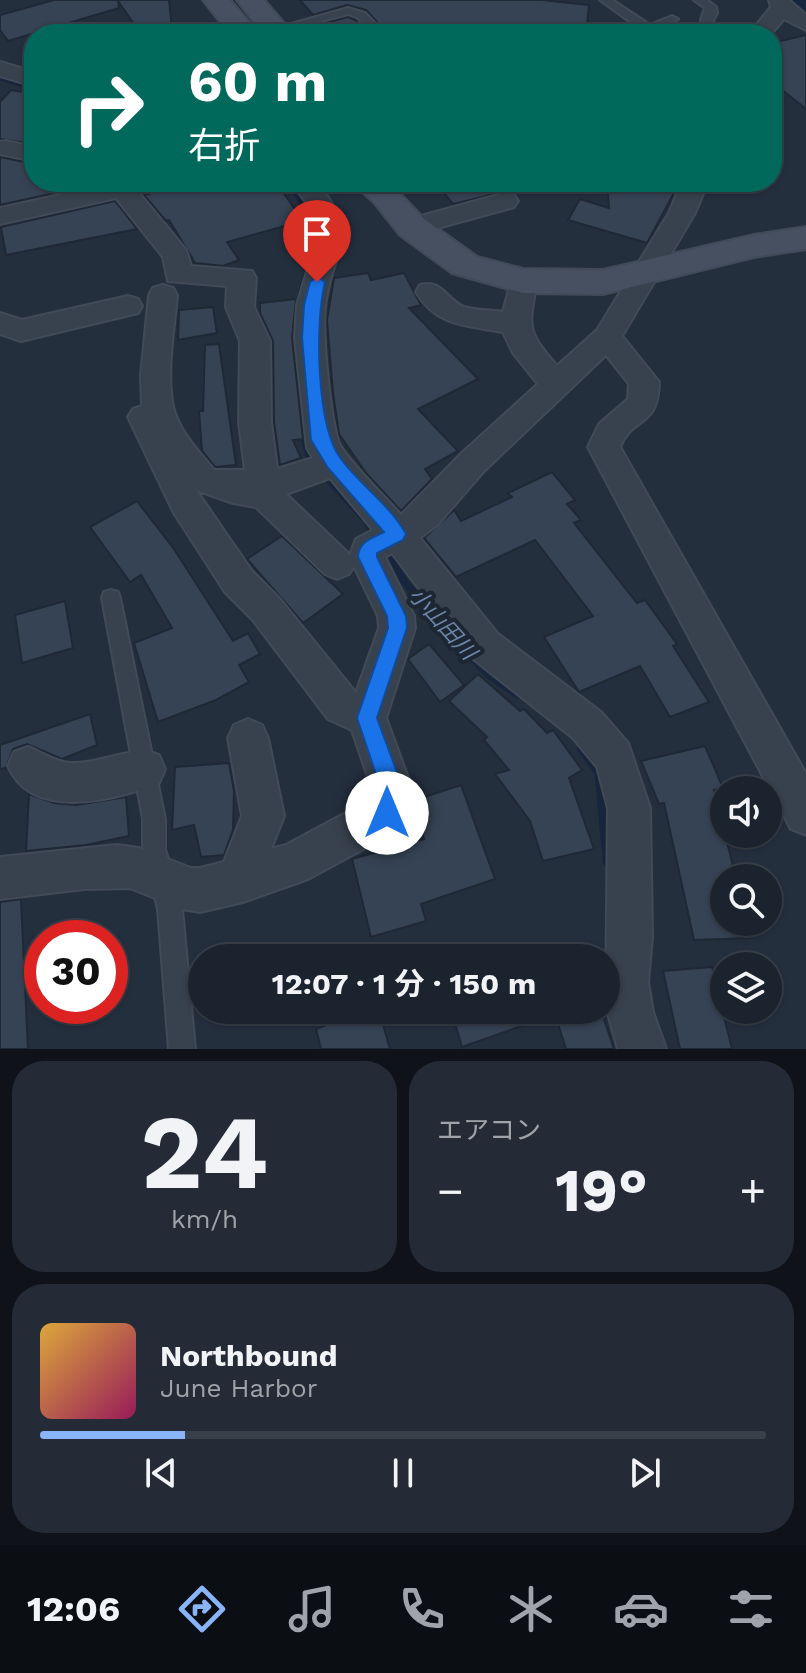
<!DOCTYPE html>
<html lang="ja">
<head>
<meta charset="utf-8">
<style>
  body { margin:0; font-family:"Work Sans","Noto Sans JP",sans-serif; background:#242b36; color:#f1f3f6; height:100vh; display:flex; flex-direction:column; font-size:30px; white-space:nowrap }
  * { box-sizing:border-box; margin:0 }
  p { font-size:26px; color:#a0a4aa }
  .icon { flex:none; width:44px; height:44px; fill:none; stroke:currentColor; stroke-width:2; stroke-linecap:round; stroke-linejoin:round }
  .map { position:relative; height:1049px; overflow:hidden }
  .drawer { display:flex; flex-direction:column; gap:12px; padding:12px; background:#0f1319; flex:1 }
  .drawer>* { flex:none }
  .hud { position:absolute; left:24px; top:24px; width:758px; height:168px; border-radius:32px; box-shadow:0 2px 6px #0004,0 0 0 2px #39404a; background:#00695c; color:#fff; overflow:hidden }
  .tools { position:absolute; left:710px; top:776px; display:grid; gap:16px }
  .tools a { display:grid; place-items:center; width:72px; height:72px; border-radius:50%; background:#1b232e; box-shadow:0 2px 6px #0004,0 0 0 2px #39404a; font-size:40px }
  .speed { position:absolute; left:24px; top:920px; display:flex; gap:16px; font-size:40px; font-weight:700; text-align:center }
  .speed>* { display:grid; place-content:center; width:104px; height:104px; border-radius:50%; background:#1b232e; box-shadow:0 2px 6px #0004,0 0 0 2px #39404a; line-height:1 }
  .speed .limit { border:12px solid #d22; background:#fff; color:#111 }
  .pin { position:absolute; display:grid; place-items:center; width:68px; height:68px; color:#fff; margin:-82px -34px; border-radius:50% 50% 50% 0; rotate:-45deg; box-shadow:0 0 8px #0007 }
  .pin .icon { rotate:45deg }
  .me { position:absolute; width:88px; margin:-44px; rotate:0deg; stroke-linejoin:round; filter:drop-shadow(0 0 6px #0008) }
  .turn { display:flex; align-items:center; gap:28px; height:168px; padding:0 32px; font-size:36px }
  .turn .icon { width:104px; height:104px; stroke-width:2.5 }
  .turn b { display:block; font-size:56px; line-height:68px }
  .big { font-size:60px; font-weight:700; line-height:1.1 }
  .drawer .tile { flex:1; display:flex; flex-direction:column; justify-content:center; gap:12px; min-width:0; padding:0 28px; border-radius:32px; background:#242b36 }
  .drawer .dial { align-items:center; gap:0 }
  .dial b { font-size:104px; line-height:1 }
  .song { display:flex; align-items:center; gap:24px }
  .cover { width:96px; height:96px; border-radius:12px; background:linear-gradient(135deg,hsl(40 70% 55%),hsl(330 70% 35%)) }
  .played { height:8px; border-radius:4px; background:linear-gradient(90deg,#8ab4f8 20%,#39404a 20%) }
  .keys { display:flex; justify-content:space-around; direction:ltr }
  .heat { display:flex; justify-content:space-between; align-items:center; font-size:44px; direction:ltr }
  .drawer .tiles { flex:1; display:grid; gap:12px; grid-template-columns:1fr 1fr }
  .tile:last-child { grid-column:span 2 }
  .trip { position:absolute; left:188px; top:944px; width:432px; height:80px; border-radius:40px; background:#1b232e; box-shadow:0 2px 6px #0004,0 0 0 2px #39404a; font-weight:700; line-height:80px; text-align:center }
  .dock { display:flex; height:128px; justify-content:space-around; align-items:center; background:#0b0e12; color:#a0a4aa }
  .dock .icon { width:56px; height:56px }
  .dock .on { color:#8ab4f8 }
  .dock b { font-size:36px; color:#f1f3f6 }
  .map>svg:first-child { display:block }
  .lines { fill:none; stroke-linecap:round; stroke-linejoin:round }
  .stream-far2 { stroke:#17263c; stroke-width:6 }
  .stream-far1 { stroke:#17263c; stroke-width:8 }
  .stream { stroke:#17263c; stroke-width:11 }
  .river { fill:#17263c; fill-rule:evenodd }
  .building { fill:#364354; stroke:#1f2835; stroke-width:2 }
  .lane-casing { stroke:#414a57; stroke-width:4 }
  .street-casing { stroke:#414a57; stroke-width:4 }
  .secondary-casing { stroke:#414a57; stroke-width:4 }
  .lane { fill:#38414e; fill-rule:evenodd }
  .street { fill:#38414e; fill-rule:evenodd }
  .secondary { fill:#465061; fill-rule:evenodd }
  .route { fill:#1a73e8; stroke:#114b97; stroke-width:2 }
  .labels { text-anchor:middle; stroke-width:8; stroke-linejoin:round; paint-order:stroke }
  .water-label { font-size:22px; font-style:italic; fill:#6d86a8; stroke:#1d2633 }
</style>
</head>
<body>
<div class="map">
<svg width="806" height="1049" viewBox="0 0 806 1049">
  <rect width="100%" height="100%" fill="#242f3e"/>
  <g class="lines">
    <g class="stream-far2">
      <polyline points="0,77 34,88"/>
      <path d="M 289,182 C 307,209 320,226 312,260"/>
    </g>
    <g class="stream-far1">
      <polyline points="298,307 312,258"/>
      <polyline points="300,378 304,435 310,459 366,520 404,581 421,601"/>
    </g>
    <g class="stream">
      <polyline points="419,599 489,673 518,693"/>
      <polyline points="583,749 600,772 608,861"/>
    </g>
    <polygon class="river" points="786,0 806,0 806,14 794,11"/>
  </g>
  <g class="building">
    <polygon points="54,0 169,0 172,28 169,29 173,34 141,34 118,1 119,8 8,41 0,30 0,15"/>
    <polygon points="300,0 542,0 589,5 587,26 572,34 388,34 366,10 347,5 313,15"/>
    <polygon points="348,17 355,20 369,34 331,34 322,24"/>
    <polygon points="806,35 806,109 772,82 772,43"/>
    <polygon points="11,90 34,94 34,144 0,139 0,102"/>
    <polygon points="0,157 34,164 34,182 85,182 87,186 0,205"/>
    <polygon points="171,182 223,182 233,193 255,182 276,182 303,221 227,242 239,260 223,266 195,263 169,220 166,221 144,195 163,190"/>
    <polygon points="435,182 519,182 520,188 453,204"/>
    <polygon points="607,182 642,182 675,191 647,243 568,220 580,199 609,208"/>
    <polygon points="115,201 137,229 6,255 1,227"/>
    <polygon points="368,273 371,280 404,273 421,305 409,308 478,379 418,409 458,451 425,469 432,479 401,511 366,473 339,434 333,393 327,320 334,278"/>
    <polygon points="296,299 292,338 303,439 293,440 301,458 280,465 274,422 273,341 260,313 260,303"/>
    <polygon points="213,307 217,333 178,340 179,310"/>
    <polygon points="219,344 236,465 215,467 202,451 199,411 203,411 205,345"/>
    <polygon points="552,472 575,500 567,504 581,520 574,523 637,603 645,600 677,644 673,646 709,702 670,717 640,666 579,692 544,637 593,616 535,540 456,577 424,538 454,510 461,521 512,497 508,493"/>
    <polygon points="137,501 174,549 233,641 248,633 260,654 239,665 249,682 216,700 158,722 134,643 172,628 141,575 130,582 90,527"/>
    <polygon points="282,536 343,594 303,623 247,559"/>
    <polygon points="65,601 73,648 22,663 15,615"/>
    <polygon points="429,644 464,685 440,702 408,659"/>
    <polygon points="478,674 520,711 524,709 547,733 553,730 582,770 569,778 594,849 543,861 530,821 495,774 509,770 484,740 487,737 449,701"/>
    <polygon points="90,714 97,745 62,759 27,744 13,749 6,768 0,769 0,745"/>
    <polygon points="705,746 723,788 714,790 736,878 724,878 724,922 747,922 750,938 694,940 664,803 659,804 641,761"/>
    <polygon points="229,763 234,791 233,830 224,855 201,857 194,825 172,830 175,767"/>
    <polygon points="461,785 495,879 421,904 426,921 371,937 352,859 424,839 412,801"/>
    <polygon points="29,794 54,803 76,805 126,797 129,836 86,845 26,851"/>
    <polygon points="21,899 28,1049 0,1049 0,902"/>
    <polygon points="712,967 732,1049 680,1049 663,971"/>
    <polygon points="366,1010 379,1010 390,1049 321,1049 316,1029"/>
    <polygon points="451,1010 601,1010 614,1049 566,1049 555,1014 462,1047"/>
  </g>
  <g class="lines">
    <defs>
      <g id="lane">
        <polygon points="600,0 612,0 650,25 672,16 678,19 657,30 662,34 635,34 640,29"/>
        <polygon points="694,0 707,0 716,7 717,13 713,20 717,34 705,34 701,20 705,8"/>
        <polygon points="348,8 365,13 385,34 373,34 357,17 348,14 276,33 270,30"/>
        <polygon points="111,590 118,592 120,598 165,819 165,849 182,909 195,1049 169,1049 158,909 143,849 143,819 102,598 104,592"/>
      </g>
      <g id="street">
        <polygon points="769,0 789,0 806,15 806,30 784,19 771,34 749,34 771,7"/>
        <polygon points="0,62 34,72 34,86 0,76"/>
        <polygon points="6,141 34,147 34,161 0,154 0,142"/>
        <path d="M 104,182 L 166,182 L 162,187 L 139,193 L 186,250 L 191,266 L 252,271 L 256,278 L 254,307 L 270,341 L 271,422 L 277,469 L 313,458 L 307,448 L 295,338 L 297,305 L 317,237 L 308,205 L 291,182 L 317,182 C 363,240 331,249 325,307 C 322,337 330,412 338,441 C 342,455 389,501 401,515 L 462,453 L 538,384 L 513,353 L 503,332 C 467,325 437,327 416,292 L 420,285 C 443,279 445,299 464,307 C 476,311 491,310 503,312 L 513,274 L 523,272 L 533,274 L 537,281 C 529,327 525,329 557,366 L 597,330 L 669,213 L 682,182 L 708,182 L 695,213 L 622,336 L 659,382 C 658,429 633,415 620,447 L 806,774 L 806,835 L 791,829 L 588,447 L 599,424 L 628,399 L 629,384 L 606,355 L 484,471 L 438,524 L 420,538 L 498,634 L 601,712 L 628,743 L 650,808 L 652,937 L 648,982 L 653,1012 L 666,1049 L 618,1049 L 606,1007 L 608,808 L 597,767 L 573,738 L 472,658 L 392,553 L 385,557 L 414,616 L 415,628 L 386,718 L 411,786 L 408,813 L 402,828 L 308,879 L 243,902 L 200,912 L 182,909 L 130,888 L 84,889 L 0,899 L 0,857 L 117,845 L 139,848 L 191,868 L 200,868 L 224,862 L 242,816 L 228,738 L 234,725 L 248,719 L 262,725 L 268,738 L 284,816 L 271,849 L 286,845 L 368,801 L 371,786 L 352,730 L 328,719 L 253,620 L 225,592 L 174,513 L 128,417 L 133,409 L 142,406 L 141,375 L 149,295 L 153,288 L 163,285 L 173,288 L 177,295 C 174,331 166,372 173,407 C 179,431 199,452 214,470 L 245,470 L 239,422 L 240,341 L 226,307 L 227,286 L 168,281 L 163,257 L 116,198 L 0,224 L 0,208 L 106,185 ZM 330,478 L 373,530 L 356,539 L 350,555 L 286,494 ZM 196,490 L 233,503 L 256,507 L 325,574 L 337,579 L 349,574 L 354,566 L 378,616 L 379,628 L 356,693 L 279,598 L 251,570 Z"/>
        <polygon points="505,193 514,195 518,201 514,207 412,235 403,233 399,227 403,221"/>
        <polygon points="128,296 138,299 142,306 138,313 21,341 0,334 0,313 22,320"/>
        <path d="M 28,747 C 42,752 54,762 70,763 C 100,765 131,744 159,755 L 165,769 L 159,783 C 116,800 32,822 8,766 L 14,752 Z"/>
      </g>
      <g id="secondary">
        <polygon points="203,0 230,0 259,34 230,34"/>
        <polygon points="237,0 264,0 293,34 264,34"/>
        <polygon points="351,182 389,182 424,219 477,257 523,269 603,270 754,235 806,227 806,249 754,257 603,294 523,293 452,273 400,235 374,202"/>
      </g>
    </defs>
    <use href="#lane" class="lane-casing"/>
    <use href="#street" class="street-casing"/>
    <use href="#secondary" class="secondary-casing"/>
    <use href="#lane" class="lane"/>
    <use href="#street" class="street"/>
    <use href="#secondary" class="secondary"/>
  </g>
  <path class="route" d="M 317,277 L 325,282 C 315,322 316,426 341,459 C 360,485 391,506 406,534 L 403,540 L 377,553 L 377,557 L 406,616 L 407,628 L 377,718 L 402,786 L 394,821 L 387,824 L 379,821 L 376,813 L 380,786 L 357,718 L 388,628 L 387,616 L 358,557 C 359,541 371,539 384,532 L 328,468 L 311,440 L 302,338 L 304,305 L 310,282 Z"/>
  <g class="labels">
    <g class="water-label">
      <text transform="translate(443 623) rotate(48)" y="8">小山田川</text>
    </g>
  </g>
</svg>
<div class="tools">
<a><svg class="icon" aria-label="sound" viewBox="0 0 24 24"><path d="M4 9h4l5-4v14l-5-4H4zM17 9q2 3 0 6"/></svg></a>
<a><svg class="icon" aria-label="search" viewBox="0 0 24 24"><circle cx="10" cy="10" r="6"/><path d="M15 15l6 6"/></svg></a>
<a><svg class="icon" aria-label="layers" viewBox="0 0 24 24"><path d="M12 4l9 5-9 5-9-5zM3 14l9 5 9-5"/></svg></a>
</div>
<div class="speed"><div class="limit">30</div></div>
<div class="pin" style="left:317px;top:282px;background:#d93025"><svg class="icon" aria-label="arrive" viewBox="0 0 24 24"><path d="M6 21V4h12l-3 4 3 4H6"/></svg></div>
<svg class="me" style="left:387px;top:813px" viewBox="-20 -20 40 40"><circle r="19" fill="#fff"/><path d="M0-13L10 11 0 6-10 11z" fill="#1a73e8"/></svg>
<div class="trip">12:07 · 1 分 · 150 m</div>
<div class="hud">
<div class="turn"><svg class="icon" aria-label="right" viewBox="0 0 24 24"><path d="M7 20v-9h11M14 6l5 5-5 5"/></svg><div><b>60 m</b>右折</div></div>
</div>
</div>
<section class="drawer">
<div class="tiles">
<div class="tile dial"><b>24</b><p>km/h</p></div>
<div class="tile"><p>エアコン</p>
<div class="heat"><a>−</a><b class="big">19°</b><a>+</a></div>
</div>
<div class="tile">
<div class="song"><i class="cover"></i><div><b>Northbound</b><p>June Harbor</p></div></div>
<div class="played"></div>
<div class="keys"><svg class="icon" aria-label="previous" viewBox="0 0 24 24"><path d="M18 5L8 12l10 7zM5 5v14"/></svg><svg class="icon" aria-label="pause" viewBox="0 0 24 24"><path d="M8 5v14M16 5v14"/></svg><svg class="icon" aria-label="next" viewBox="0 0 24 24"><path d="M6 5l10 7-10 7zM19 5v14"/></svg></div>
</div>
</div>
</section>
<nav class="dock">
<b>12:06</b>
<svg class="icon on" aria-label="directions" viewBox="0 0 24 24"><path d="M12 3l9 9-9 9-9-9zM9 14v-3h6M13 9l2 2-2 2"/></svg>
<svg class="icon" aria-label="music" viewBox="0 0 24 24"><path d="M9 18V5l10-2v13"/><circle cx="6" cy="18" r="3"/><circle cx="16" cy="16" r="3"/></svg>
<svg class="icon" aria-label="phone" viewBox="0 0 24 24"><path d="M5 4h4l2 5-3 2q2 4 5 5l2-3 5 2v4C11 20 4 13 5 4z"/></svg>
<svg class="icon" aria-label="climate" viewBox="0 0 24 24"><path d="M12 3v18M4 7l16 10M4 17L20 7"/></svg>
<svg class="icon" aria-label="car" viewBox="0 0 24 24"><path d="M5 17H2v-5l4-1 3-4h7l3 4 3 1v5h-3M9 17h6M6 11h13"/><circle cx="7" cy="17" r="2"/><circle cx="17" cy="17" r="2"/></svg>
<svg class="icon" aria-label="filters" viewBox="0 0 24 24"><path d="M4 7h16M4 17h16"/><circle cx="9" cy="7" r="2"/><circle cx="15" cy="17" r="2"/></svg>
</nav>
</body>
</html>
